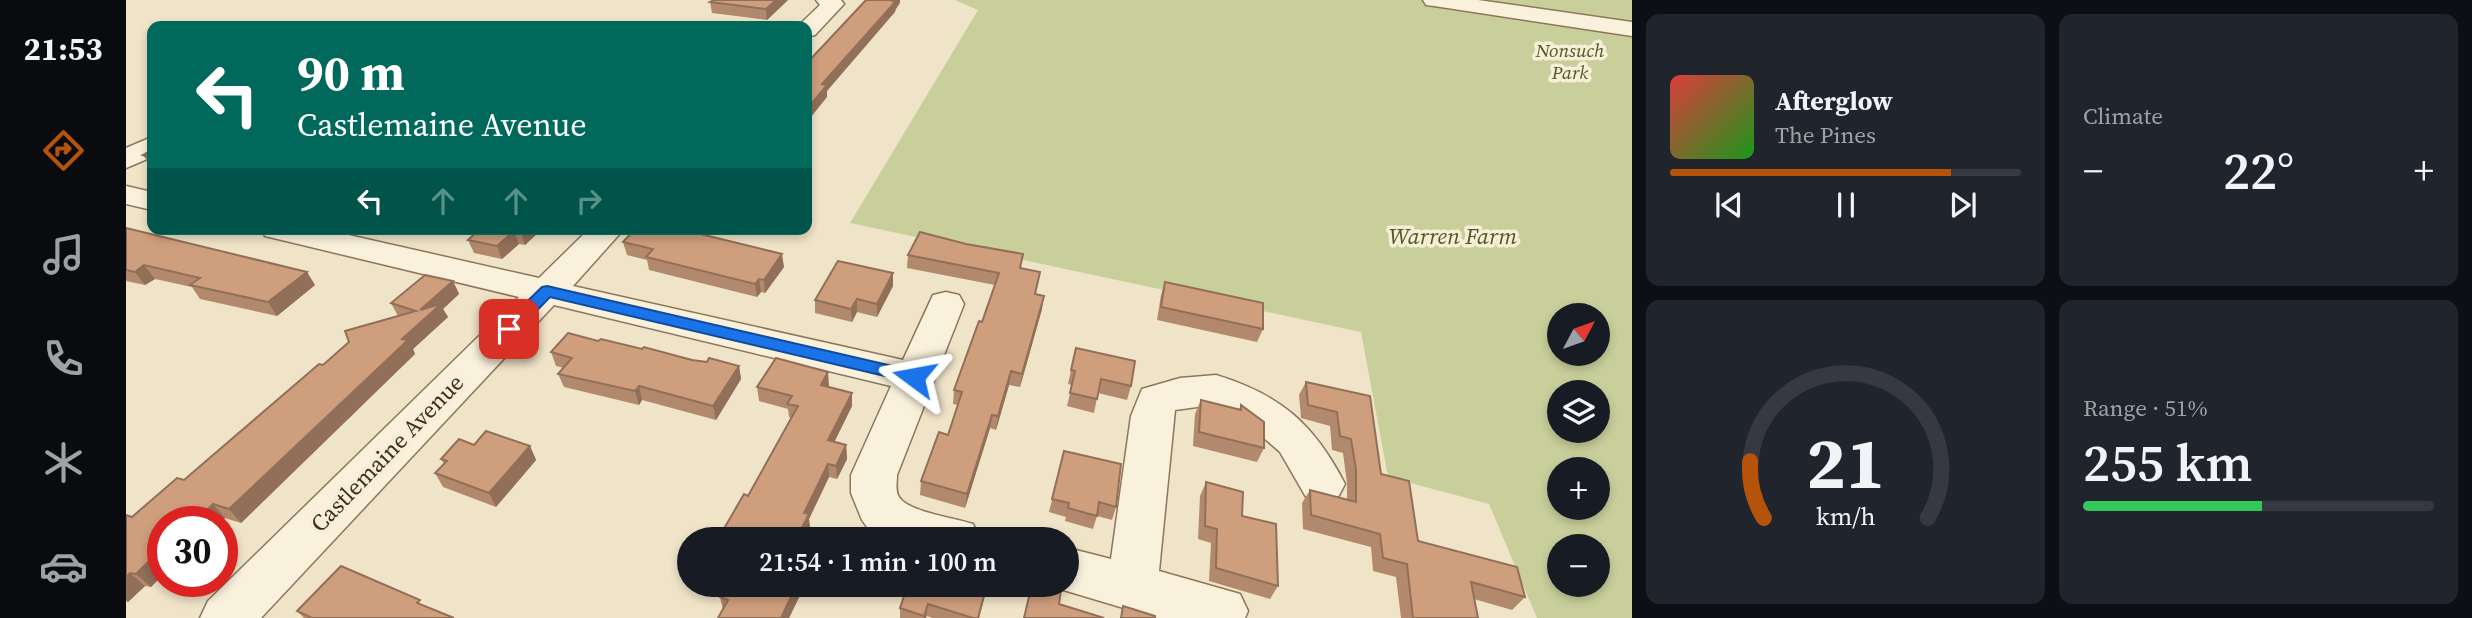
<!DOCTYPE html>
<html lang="en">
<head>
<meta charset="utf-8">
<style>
  body { margin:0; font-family:"Source Serif 4",serif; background:#20242c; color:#f1f3f6; height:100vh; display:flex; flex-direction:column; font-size:26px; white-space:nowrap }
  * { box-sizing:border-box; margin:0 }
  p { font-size:23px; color:#9ea1a6 }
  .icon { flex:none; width:38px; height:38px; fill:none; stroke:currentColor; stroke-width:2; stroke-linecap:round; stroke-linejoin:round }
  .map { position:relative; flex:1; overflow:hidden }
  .panel { display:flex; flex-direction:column; gap:14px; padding:14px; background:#0d0f14; width:840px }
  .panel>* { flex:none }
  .guide { position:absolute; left:21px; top:21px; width:665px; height:214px; border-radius:14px; box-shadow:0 4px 10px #0003; background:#00695c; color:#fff; overflow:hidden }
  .needle { width:46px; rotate:49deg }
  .tools { position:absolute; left:1421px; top:303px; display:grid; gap:14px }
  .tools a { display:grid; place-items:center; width:63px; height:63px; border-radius:50%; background:#171b24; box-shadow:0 4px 10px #0003; font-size:35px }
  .speed { position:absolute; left:21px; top:506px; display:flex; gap:14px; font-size:35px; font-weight:700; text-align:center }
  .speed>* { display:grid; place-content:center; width:91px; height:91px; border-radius:50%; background:#171b24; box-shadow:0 4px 10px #0003; line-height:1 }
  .speed .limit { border:10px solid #d22; background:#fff; color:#111 }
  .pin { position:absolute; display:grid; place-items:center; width:60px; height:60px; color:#fff; margin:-30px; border-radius:14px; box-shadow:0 4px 10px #0006 }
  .me { position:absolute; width:77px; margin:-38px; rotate:283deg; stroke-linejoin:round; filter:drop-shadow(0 0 5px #0008) }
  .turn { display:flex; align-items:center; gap:24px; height:147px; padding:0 35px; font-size:32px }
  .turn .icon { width:91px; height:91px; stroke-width:2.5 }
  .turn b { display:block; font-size:49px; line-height:60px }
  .lanes { display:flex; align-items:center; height:66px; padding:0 35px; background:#0003; justify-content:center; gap:35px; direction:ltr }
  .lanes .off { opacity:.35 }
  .big { font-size:52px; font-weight:600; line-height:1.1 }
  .panel .tile { flex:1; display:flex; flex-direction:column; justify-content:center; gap:10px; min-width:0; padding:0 24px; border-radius:14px; background:#20242c }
  .panel .dial { align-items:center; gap:0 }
  .dial svg { height:182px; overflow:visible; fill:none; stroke:#363941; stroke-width:7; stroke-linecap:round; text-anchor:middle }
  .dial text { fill:#f1f3f6; stroke:none }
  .song { display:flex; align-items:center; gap:21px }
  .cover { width:84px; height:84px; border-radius:10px; background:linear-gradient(135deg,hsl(0 70% 55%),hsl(120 70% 35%)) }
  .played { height:7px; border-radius:4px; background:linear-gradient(90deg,#b45309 80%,#363941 80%) }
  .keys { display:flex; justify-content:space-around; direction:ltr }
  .heat { display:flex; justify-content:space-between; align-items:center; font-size:38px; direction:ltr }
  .charge { height:10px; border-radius:5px; background:linear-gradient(90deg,#34c759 51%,#363941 0) }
  .panel .tiles { flex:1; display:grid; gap:14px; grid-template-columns:repeat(2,1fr) }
  .trip { position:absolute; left:551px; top:527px; width:402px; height:70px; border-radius:35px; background:#171b24; box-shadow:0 4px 10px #0003; font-weight:600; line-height:70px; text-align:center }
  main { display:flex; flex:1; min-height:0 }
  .menu { display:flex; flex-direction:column; width:126px; justify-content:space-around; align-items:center; background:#090b0e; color:#9ea1a6 }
  .menu .icon { width:49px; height:49px }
  .menu .current { color:#b45309 }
  .menu b { font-size:32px; color:#f1f3f6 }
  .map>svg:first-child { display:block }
  .green { fill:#c9cf9b; fill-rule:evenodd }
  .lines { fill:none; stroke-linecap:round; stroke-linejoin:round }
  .minor-casing { stroke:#8d765c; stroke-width:3 }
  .minor { fill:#faf1dc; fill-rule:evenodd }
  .wall { fill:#b2896c }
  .shaded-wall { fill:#916f58 }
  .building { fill:#cf9f7d; stroke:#916f58; stroke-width:2 }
  .route { fill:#1a73e8; stroke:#114b97; stroke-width:2 }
  .labels { text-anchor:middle; stroke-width:7; stroke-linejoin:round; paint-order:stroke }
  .far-park-label { font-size:19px; font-style:italic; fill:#4d5a26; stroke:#f7eed8 }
  .park-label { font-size:23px; font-style:italic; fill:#4d5a26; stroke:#f7eed8 }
  .street-label { font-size:23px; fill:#3d2e20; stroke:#f7eed8 }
</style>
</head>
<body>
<main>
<nav class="menu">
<b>21:53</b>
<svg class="icon current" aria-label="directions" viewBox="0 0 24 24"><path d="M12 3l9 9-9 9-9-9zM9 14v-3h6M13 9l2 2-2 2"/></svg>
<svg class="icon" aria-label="music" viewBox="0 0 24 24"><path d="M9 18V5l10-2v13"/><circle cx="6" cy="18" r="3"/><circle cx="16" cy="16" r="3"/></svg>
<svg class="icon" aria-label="phone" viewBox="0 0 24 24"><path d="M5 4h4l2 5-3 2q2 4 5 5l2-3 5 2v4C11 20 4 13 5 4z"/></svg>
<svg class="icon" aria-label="climate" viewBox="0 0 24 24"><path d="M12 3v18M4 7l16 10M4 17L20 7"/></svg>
<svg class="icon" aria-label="car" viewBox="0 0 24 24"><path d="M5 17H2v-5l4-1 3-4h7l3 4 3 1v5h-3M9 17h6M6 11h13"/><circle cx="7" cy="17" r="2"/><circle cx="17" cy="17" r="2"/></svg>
</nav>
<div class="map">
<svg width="1506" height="618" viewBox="0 0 1506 618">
  <rect width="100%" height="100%" fill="#f0e4c8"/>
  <path class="green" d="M 829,0 L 1506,0 L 1506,618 L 1411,618 L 1363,504 L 1262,477 L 1235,332 L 724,223 L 852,10 ZM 1433,315 L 1472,315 L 1472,354 L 1433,354 ZM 1433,392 L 1472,392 L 1472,430 L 1433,430 ZM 1433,469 L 1472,469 L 1472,508 L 1433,508 ZM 1433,546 L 1472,546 L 1472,584 L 1433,584 Z"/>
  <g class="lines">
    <defs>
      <g id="minor">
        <polygon points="690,0 715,0 718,4 689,35 681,37 681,26 672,26 694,5"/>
        <polygon points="1297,0 1352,0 1506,22 1506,36 1308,6 1300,5"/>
        <polygon points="26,137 26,157 0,168 0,148"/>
        <polygon points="0,186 26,192 26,210 0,204"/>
        <path d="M 135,229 L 196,229 L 413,278 L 463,229 L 498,229 L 447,286 L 777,360 L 807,295 L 820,292 L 833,295 L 838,304 L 771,475 C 771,482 769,491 773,497 C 782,512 830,518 847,524 L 854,539 L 759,539 L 743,530 L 736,520 L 725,493 L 725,475 L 765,386 L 428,305 L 135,618 L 74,618 L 82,601 L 393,297 L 139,236 Z"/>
        <path d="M 1090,375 C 1155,395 1188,424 1219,484 L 1212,497 L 1196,503 L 1180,497 L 1154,452 L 1116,419 L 1086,405 L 1049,410 L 1033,571 L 1114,594 L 1122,611 L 1119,618 L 1031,618 L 924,586 L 942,584 L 942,548 L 985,559 L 1005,416 L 1016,389 L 1054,378 Z"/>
      </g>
    </defs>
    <use href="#minor" class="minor-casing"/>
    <use href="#minor" class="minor"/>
  </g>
  <g class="wall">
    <polygon points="588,0 662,0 641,20 586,13 584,2"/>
    <polygon points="26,150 26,168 17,155"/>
    <polygon points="0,228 189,285 151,316 74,299 66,287 29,279 19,285 0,281"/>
    <polygon points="354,229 416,229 399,245 393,244 376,259 348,253 342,240"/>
    <polygon points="497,242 658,267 639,293 635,292 631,297 523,270 521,260 501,255"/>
    <polygon points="782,255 895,269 910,294 916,309 894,387 883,385 870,430 864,428 839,508 794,495 795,481 822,435 832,405 827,404 828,390 856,322 869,285 781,268"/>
    <polygon points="767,273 767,286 751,317 731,312 726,322 689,313 689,300"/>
    <polygon points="327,281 333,294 317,309 322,317 287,349 289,354 115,523 99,518 95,522 37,522 37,575 25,587 19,586 2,602 0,601 0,515 6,517 58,480 197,365 272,316 265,303"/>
    <polygon points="1039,282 1137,329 1131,342 1031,320 1035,295"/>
    <polygon points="472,341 516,349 566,360 613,366 615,379 590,420 516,400 513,405 438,387 432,374 438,368 430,366 425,352"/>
    <polygon points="950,348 1005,386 1001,400 972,393 968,413 941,406 946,385 942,384"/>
    <polygon points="1180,382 1244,396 1255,474 1292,541 1399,597 1386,610 1348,599 1352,618 1275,618 1270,577 1247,571 1245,547 1177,529 1176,503 1184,490 1221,500 1221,483 1217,453 1206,450 1204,426 1175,418 1173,395"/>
    <polygon points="703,385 702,386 726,406 708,442 720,445 721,459 711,479 703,477 683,519 684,528 678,539 592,539 622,496 665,418 663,417 662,409 633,401 631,387"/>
    <polygon points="1075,400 1113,409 1115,405 1138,448 1131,462 1067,446 1069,414"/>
    <polygon points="348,445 404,446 410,460 370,507 317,487 309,473 318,464 315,459"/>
    <polygon points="938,451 990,507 986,520 971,516 967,529 939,521 940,517 923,512"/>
    <polygon points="1080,482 1116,516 1152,586 1144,599 1083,581 1085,543 1072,539 1074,496"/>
    <polygon points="600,584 677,584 678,587 663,618 592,618 597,610 594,597"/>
    <polygon points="782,584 853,618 806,618 801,616 800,618 774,618 774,608"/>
    <polygon points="171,611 186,618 178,618"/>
  </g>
  <g class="shaded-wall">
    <polygon points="650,0 662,0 641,20 640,9"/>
    <polygon points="768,0 774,0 774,3 770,9 769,12 701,91 701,97 681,122 681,109 696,84"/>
    <polygon points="398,229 416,229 399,245 395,232"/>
    <polygon points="388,231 393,244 376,259 371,246"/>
    <polygon points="656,254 658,267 639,293 638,280"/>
    <polygon points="18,265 29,279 19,285 9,272"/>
    <polygon points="181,272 189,285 151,316 142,302"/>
    <polygon points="767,273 767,286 751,317 751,304"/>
    <polygon points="633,279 635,292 631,297 629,284"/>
    <polygon points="327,281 333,294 317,309 322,317 287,349 289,354 115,523 103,509 276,339 294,310"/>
    <polygon points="918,296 916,309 894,387 896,374"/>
    <polygon points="731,299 731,312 726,322 725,309"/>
    <polygon points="613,366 615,379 590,420 587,406"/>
    <polygon points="885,371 883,385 870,430 872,416"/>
    <polygon points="702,372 703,385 696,398 695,385"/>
    <polygon points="513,386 516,400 513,405 509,391"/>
    <polygon points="726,393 726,406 703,453 702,440"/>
    <polygon points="866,415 864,428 839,508 841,494"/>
    <polygon points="720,445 721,459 711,479 710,466"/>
    <polygon points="404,446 410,460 370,507 363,493"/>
    <polygon points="702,464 703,477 683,519 684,528 678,539 670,539 678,513"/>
    <polygon points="87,504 99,518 95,522 69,522"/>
    <polygon points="37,552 37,571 26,562"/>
    <polygon points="23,561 37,574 25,587 10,574"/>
    <polygon points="4,573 19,586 2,602 0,600 0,577"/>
    <polygon points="671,584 677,584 678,587 663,618 655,618"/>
    <polygon points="861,584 862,584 853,618 852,618"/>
    <polygon points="802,604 800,618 798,618 798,616"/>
  </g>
  <g class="building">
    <polygon points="588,0 650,0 640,9 584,2"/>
    <polygon points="740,0 768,0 767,1 770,1 696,84 701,85 681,109 681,63"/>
    <polygon points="26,150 26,157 17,155"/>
    <polygon points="0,228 181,272 142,302 64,285 74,278 18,265 9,272 0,270"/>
    <polygon points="354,229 398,229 395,232 388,231 371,246 342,240"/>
    <polygon points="509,229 554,229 656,254 638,280 633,279 629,284 520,257 527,249 497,242"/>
    <polygon points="794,232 840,244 897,254 894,268 914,272 909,294 918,296 896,374 885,371 872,416 866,415 841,494 795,481 813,432 822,435 836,392 828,390 853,321 856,322 873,273 782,255"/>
    <polygon points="712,261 767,273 751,304 731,299 725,309 689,300"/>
    <polygon points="299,275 327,281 294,310 315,304 276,339 282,340 103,509 87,504 69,522 37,522 37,552 26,562 23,561 10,574 4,573 0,577 0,515 6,517 51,478 58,480 193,364 197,365 223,342 219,331 290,311 265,303"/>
    <polygon points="1039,282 1137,303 1137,329 1035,307"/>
    <polygon points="442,333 472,341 475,339 516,349 518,347 566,360 581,362 583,358 613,366 587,406 513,386 509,391 432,374 446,358 425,352"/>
    <polygon points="950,348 1009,361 1005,386 975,379 971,399 944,393 949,371 945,370"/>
    <polygon points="650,358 702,372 695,385 726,393 702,440 720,445 710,466 702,464 678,513 683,514 670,539 592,539 618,494 622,496 672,406 661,404 666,396 631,387"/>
    <polygon points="1180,382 1244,396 1255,474 1283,481 1292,541 1391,567 1399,597 1345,582 1352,618 1287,618 1281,564 1257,558 1254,534 1185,515 1184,490 1230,502 1230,469 1225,439 1214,436 1211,412 1182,405"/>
    <polygon points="1075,400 1115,410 1115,405 1138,422 1138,448 1073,432"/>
    <polygon points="360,431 404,446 363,493 309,473 321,461 315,459 333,439 348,445"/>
    <polygon points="938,451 995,464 990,507 973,502 971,516 942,508 943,503 926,499"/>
    <polygon points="1080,482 1117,492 1116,516 1150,524 1152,586 1090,568 1091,529 1079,526"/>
    <polygon points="215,566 294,600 291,603 328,618 186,618 171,611"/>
    <polygon points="600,584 671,584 655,618 592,618 602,600 594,597"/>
    <polygon points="782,584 861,584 852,618 847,618 802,604 798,616 774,608"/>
    <polygon points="906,584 918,584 935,590 933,604 978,618 898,618"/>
    <polygon points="997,606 1029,616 1029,618 995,618"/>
  </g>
  <polygon class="route" points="421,286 788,371 794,372 797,377 794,381 788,383 424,297 389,333 377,333 375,329 377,325 416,287"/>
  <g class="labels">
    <g class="far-park-label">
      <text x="1444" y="57">Nonsuch<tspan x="1444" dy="22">Park</tspan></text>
    </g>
    <g class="park-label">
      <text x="1327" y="244">Warren Farm</text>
    </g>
    <g class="street-label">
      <text transform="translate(261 453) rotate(-46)" y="8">Castlemaine Avenue</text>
    </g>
  </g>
</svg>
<div class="tools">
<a><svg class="needle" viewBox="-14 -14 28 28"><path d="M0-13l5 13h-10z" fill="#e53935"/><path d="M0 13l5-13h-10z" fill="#9ea1a6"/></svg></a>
<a><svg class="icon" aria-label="layers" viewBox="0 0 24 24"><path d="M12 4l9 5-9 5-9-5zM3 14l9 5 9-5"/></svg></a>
<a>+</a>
<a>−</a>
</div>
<div class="speed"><div class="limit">30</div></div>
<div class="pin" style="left:383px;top:329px;background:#d93025"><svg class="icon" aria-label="arrive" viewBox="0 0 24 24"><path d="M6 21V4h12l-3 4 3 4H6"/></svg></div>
<svg class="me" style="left:788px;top:377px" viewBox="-20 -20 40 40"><path d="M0-17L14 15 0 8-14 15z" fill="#1a73e8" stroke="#fff" stroke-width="4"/></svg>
<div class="trip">21:54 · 1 min · 100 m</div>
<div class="guide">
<div class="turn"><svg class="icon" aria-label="left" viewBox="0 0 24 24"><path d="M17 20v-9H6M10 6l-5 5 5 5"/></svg><div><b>90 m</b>Castlemaine Avenue</div></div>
<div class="lanes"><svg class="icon" aria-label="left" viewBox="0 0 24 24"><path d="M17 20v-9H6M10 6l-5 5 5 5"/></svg><svg class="icon off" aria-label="ahead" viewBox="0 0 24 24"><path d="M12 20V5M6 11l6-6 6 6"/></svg><svg class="icon off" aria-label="ahead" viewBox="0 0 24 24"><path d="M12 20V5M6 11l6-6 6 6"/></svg><svg class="icon off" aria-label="right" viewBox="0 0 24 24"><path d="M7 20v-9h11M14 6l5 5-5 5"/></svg></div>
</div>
</div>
<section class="panel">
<div class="tiles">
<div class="tile">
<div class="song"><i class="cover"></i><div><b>Afterglow</b><p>The Pines</p></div></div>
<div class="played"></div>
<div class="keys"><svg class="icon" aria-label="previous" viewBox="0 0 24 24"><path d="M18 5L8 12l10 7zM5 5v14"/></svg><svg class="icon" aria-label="pause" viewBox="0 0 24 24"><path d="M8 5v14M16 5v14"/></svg><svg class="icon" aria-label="next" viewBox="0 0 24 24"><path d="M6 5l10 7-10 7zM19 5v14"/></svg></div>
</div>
<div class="tile"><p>Climate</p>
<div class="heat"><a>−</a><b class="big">22°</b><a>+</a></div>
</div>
<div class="tile dial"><svg viewBox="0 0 100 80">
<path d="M14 69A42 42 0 1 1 86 69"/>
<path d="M14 69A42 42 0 0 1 8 44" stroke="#b45309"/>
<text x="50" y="56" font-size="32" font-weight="700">21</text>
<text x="50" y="72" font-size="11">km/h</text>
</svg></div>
<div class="tile"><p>Range · 51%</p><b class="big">255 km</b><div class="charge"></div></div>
</div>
</section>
</main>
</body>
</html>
